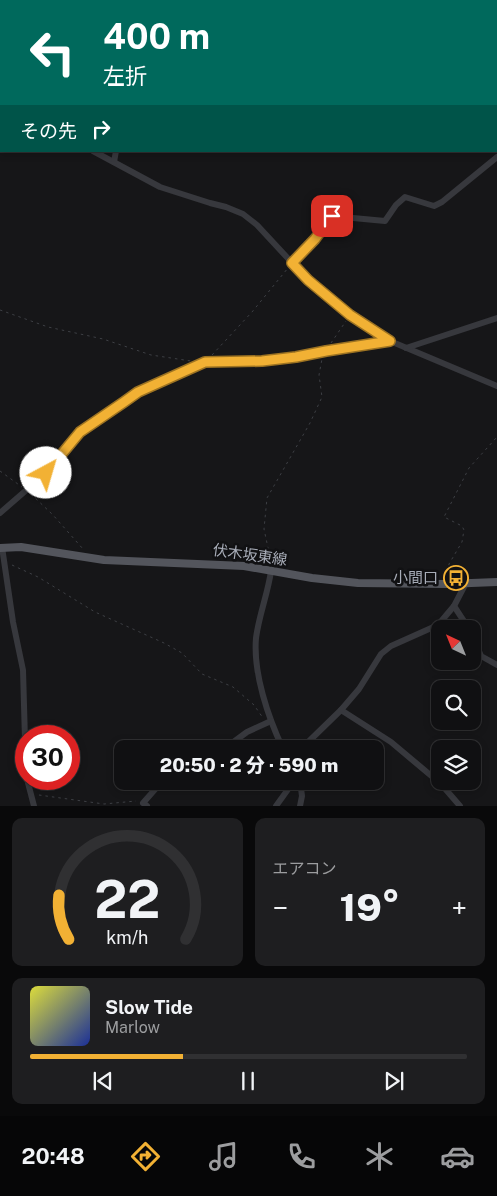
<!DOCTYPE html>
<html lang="ja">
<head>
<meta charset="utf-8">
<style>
  body { margin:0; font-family:"Public Sans","Noto Sans JP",sans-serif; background:#1e1e20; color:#f1f3f6; height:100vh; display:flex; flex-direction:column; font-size:19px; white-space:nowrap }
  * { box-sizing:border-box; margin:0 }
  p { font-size:16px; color:#9c9d9f }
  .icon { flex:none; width:28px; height:28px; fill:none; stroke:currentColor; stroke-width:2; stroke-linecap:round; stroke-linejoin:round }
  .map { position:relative; height:806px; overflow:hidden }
  .drawer { display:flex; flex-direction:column; gap:12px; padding:12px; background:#09090a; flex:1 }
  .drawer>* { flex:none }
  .top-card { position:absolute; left:0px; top:0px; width:498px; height:152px; box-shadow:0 2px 8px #0003,0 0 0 1px #303032; background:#00695c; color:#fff; overflow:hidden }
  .needle { width:32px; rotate:317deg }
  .controls { position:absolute; left:431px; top:620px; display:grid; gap:10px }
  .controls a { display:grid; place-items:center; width:50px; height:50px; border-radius:10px; background:#101012; box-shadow:0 2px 8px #0003,0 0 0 1px #303032; font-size:25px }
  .speed { position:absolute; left:15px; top:725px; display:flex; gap:10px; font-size:25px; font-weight:700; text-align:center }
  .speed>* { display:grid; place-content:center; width:65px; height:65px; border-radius:50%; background:#101012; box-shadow:0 2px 8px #0003,0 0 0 1px #303032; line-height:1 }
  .speed .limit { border:8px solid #d22; background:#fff; color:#111 }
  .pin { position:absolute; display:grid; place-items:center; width:42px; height:42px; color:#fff; margin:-21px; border-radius:10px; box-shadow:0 2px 8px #0006 }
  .me { position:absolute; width:55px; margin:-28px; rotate:39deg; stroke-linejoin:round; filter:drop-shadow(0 0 4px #0008) }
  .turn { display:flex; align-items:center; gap:18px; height:105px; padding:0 20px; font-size:22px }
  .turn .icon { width:65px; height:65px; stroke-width:2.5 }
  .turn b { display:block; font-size:35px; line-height:42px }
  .then { display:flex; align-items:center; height:48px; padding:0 20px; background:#0003; gap:10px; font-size:19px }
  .big { font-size:38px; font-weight:800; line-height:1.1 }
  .drawer .tile { flex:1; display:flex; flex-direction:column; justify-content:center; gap:8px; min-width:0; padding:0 18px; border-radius:10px; background:#1e1e20 }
  .drawer .dial { align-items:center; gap:0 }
  .dial svg { height:130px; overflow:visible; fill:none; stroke:#303032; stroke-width:7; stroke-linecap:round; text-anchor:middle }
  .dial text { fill:#f1f3f6; stroke:none }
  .song { display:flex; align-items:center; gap:15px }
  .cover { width:60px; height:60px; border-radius:8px; background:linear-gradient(135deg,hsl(60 70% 55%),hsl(230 70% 35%)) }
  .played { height:5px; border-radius:2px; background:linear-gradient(90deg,#f2b134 35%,#303032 35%) }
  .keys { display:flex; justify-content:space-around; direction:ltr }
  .heat { display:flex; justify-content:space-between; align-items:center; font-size:28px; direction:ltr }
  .drawer .tiles { flex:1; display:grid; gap:12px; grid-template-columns:1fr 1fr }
  .tile:last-child { grid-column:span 2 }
  .trip { position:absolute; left:114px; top:740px; width:270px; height:50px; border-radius:10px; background:#101012; box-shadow:0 2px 8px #0003,0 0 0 1px #303032; font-weight:800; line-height:50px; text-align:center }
  .menu { display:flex; height:80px; justify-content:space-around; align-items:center; background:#060607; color:#9c9d9f }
  .menu .icon { width:35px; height:35px }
  .menu .current { color:#f2b134 }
  .menu b { font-size:22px; color:#f1f3f6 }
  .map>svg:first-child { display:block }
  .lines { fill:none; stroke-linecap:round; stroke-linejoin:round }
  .path { stroke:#3d3f44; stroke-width:1; stroke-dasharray:2.5 4; stroke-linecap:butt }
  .minor { stroke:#37383d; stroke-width:6 }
  .major { stroke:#53555c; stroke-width:8 }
  .route-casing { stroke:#9d7322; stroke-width:12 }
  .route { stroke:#f2b134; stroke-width:9 }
  .labels { text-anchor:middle; stroke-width:5; stroke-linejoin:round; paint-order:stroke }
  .street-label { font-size:15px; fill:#a8adb8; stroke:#111113 }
  .poi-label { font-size:15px; fill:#a8adb8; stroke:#111113; text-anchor:end }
</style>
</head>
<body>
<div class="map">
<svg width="497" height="806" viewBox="0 0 497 806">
  <rect width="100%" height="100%" fill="#161618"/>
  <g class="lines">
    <g class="path">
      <polyline points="293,1 294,0"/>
      <polyline points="496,28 497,26"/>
      <polyline points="0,310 48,327 103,339 151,355 191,361"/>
      <polyline points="331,343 346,321"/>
      <polyline points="212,355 252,312 288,268"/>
      <polyline points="0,471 22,487"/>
      <polyline points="31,494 53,515 83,549"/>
      <polyline points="271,562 264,529 267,498 310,423 322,397 319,375 322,359"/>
      <polyline points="12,565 38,577 95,612 164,643 182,653 202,674 233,687 254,705 263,718"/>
      <polyline points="447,578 449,564 462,542 464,530 462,526 444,517 469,468 497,437"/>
      <polyline points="39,795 104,804 136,801"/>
    </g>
    <g class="minor">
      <polyline points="141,0 148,1"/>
      <polyline points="496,63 497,63"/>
      <polyline points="0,129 1,127"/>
      <polyline points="93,151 160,187 210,203 226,207 243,214 257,225 308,280 350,315 390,341 497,386"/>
      <polyline points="114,162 116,151"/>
      <polyline points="292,263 315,239 332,216 385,221 396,205 405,197 434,206 442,202 497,157"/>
      <polyline points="406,348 497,318"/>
      <polyline points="0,513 46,473 80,432 138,392 205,362 262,361 296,357 326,351 390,341"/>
      <polyline points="2,547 13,622 23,670 26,775"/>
      <path d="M 271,571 C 268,593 259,615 256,638 C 253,673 268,717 283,749"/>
      <polyline points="454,606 469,629"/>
      <polyline points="472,635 481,656 497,665"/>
      <polyline points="341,710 391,742 441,784 460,806"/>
      <polyline points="224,749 247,732 271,721"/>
      <polyline points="301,749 341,710 359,689 381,654 391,646 438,625 454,606 466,583"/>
      <polyline points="27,779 34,806"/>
      <polyline points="300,781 302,796 300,806"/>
      <polyline points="147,806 143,803 158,786 173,781"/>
      <polyline points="276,806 294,781"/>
    </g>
    <polyline class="major" points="0,548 21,547 104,560 244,566 312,578 358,583 446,584 497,582"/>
  </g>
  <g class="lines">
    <defs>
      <polyline id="route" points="46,473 80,432 124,402 138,392 205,362 262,361 296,357 326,351 390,341 350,315 308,280 292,263 315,239 332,216"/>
    </defs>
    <use href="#route" class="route-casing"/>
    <use href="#route" class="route"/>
  </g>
  <defs>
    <symbol id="bus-ring" viewBox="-11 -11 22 22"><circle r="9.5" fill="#111113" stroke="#f2b134" stroke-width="1.5"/><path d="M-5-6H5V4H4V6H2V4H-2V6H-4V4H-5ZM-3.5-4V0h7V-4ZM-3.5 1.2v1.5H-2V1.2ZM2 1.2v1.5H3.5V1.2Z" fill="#f2b134"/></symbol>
  </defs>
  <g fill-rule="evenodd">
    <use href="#bus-ring" x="442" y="564" width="28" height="28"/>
  </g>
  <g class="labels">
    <g class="street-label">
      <text transform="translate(250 555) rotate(8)" y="5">伏木坂東線</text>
    </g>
    <g class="poi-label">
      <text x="438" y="583">小間口</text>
    </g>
  </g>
</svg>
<div class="controls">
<a><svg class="needle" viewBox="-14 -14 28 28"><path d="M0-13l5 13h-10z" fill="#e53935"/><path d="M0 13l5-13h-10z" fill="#9c9d9f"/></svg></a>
<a><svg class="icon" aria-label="search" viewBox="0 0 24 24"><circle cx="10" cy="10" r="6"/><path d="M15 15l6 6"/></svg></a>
<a><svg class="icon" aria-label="layers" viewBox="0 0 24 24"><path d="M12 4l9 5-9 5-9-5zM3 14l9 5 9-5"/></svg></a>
</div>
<div class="speed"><div class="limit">30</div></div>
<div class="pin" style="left:332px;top:216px;background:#d93025"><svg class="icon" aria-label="arrive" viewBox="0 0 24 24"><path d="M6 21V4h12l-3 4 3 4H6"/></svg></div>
<svg class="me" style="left:46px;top:473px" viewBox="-20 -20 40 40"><circle r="19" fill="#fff"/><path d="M0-13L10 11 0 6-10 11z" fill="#f2b134"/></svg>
<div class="trip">20:50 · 2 分 · 590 m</div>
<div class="top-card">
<div class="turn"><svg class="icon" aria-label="left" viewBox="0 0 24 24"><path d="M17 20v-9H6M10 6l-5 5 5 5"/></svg><div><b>400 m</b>左折</div></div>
<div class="then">その先<svg class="icon" aria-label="right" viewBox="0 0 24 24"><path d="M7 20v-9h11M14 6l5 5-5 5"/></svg></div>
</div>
</div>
<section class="drawer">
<div class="tiles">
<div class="tile dial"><svg viewBox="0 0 100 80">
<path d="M14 69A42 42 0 1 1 86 69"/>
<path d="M14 69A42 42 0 0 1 8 42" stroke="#f2b134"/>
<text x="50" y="56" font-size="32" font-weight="700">22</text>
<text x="50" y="72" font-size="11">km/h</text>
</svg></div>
<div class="tile"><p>エアコン</p>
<div class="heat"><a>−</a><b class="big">19°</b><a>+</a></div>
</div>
<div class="tile">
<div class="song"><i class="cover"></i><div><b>Slow Tide</b><p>Marlow</p></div></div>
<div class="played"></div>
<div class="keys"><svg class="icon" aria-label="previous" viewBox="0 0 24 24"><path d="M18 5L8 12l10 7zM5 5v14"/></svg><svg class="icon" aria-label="pause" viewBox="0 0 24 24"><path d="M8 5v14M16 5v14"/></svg><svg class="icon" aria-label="next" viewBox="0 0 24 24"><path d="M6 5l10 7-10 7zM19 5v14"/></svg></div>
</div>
</div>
</section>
<nav class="menu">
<b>20:48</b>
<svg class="icon current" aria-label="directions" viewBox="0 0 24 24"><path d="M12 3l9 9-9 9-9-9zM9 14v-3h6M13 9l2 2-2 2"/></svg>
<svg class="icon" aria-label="music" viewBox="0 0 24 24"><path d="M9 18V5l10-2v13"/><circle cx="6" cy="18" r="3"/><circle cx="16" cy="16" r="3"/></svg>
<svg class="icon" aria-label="phone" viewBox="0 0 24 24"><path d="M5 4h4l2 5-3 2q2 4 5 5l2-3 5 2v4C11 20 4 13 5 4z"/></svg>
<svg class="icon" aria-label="climate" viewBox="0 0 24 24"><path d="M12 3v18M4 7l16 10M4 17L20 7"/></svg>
<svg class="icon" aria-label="car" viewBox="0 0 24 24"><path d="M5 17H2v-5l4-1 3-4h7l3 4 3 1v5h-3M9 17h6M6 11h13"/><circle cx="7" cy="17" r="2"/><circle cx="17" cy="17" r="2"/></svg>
</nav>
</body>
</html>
